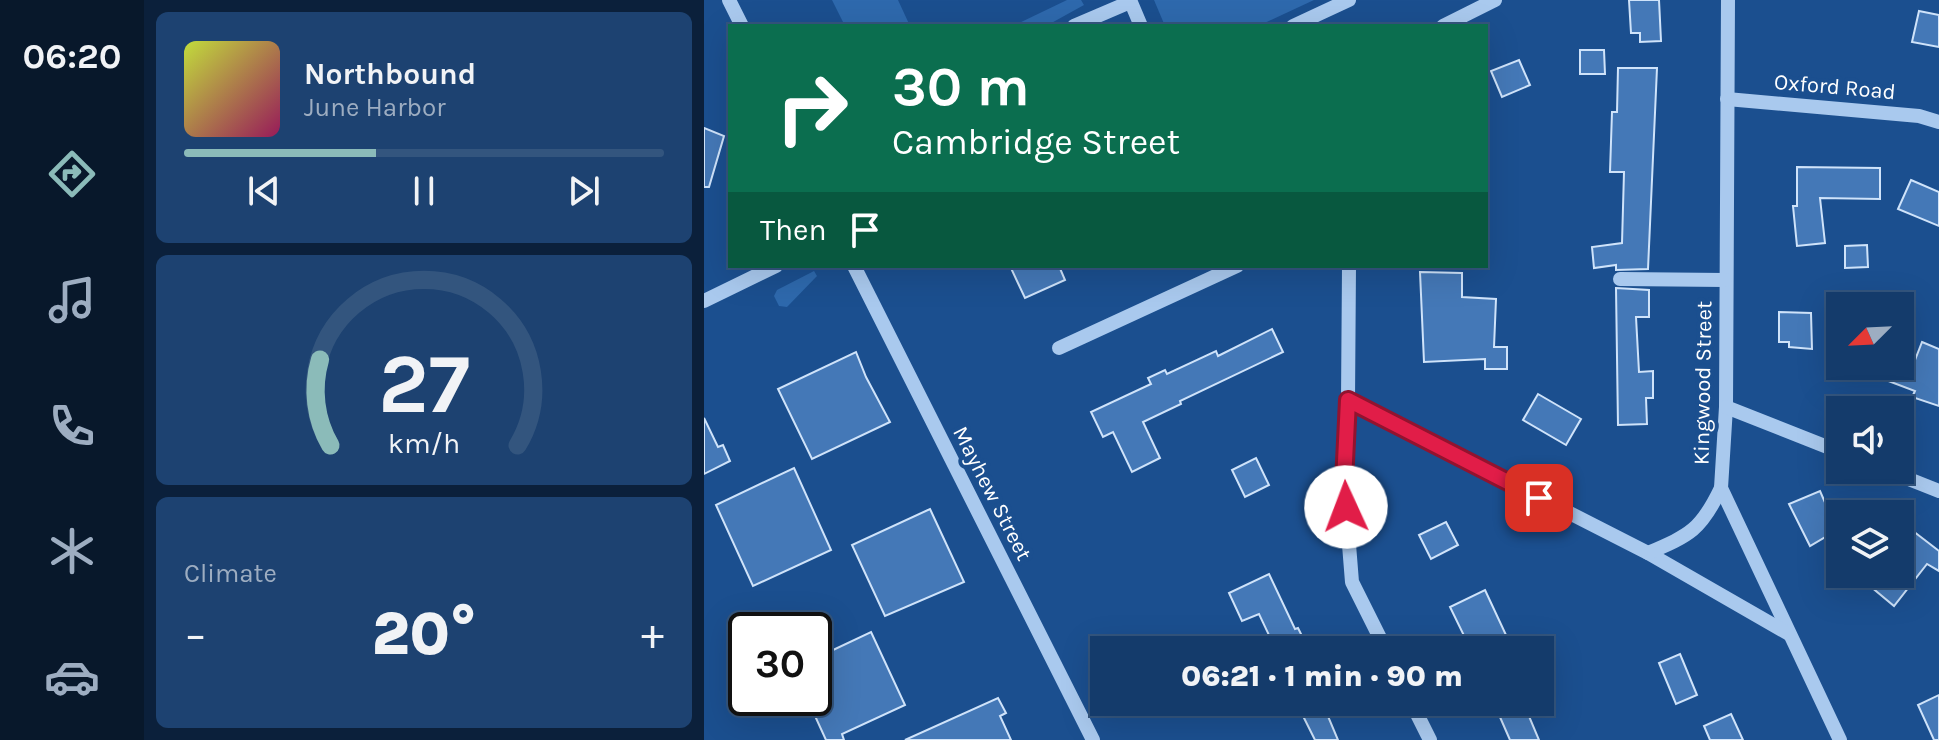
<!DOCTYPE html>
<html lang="en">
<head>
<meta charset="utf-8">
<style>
  body { margin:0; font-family:Karla,sans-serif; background:#1d4271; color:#f1f3f6; height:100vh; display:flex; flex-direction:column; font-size:30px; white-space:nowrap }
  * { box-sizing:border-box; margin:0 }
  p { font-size:26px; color:#9dadc1 }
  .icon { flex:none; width:44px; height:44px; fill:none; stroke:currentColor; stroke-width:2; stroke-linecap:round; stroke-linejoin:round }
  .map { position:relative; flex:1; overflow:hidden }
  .side { display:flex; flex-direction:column; gap:12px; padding:12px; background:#0b203b; width:560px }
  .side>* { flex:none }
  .guide { position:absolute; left:24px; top:24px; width:760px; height:244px; border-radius:0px; box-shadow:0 8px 32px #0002,0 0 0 2px #33557e; background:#0b6e4f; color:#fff; overflow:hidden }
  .needle { width:52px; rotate:246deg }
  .tools { position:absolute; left:1122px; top:292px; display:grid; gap:16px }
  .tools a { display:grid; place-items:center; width:88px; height:88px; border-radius:0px; background:#143b6b; box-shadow:0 8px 32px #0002,0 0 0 2px #33557e; font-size:40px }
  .speed { position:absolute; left:24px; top:612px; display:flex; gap:16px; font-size:40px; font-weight:700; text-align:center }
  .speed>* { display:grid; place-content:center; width:104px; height:104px; border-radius:50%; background:#143b6b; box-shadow:0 8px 32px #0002,0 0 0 2px #33557e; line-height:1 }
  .speed .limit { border:4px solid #111; border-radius:12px; background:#fff; color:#111 }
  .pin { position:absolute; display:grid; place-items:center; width:68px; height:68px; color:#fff; margin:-34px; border-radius:16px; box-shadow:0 4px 12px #0006 }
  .me { position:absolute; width:88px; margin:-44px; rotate:358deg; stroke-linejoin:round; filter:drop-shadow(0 0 6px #0008) }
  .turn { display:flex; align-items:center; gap:28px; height:168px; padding:0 32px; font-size:36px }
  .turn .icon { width:104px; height:104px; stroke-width:2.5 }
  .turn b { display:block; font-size:56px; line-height:68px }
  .then { display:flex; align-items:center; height:76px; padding:0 32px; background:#0003; gap:16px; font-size:30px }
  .big { font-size:60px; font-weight:800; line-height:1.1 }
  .side .card { flex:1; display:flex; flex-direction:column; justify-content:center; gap:12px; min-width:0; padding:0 28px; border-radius:12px; background:#1d4271 }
  .side .dial { align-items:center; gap:0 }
  .dial svg { height:208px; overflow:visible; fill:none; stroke:#33557e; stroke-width:7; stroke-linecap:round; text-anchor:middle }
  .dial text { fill:#f1f3f6; stroke:none }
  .song { display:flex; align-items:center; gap:24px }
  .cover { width:96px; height:96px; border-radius:12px; background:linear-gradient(135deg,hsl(70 70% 55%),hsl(330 70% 35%)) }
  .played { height:8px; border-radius:4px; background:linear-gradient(90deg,#8bbbb9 40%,#33557e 40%) }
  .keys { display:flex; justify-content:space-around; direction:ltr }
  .heat { display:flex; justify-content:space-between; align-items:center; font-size:44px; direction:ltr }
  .trip { position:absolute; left:386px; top:636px; width:464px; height:80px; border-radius:0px; background:#143b6b; box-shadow:0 8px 32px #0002,0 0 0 2px #33557e; font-weight:800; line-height:80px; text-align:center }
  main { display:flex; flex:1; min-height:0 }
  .tab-bar { display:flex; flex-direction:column; width:144px; justify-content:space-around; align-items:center; background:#08182b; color:#9dadc1 }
  .tab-bar .icon { width:56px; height:56px }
  .tab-bar .current { color:#8bbbb9 }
  .tab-bar b { font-size:36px; color:#f1f3f6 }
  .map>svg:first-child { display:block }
  .green { fill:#2e69ad }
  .building { fill:#4478b7; stroke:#cfe3fa; stroke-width:2 }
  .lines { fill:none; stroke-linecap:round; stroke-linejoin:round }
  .minor { stroke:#a9c9ee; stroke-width:14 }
  .route-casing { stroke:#92132f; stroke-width:20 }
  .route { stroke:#e11d48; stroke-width:14 }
  .labels { text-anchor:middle; stroke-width:8; stroke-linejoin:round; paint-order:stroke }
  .street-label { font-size:22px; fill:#fff; stroke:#1b4f8f }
</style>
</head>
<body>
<main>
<nav class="tab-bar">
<b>06:20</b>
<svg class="icon current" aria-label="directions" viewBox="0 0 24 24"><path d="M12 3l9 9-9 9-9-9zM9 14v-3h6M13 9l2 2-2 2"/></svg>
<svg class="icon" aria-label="music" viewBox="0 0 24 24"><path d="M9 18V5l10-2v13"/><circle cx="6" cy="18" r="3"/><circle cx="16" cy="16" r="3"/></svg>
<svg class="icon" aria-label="phone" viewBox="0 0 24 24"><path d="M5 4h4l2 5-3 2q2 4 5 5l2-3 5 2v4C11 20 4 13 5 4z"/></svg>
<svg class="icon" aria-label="climate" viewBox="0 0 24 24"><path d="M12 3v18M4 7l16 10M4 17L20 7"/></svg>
<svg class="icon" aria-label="car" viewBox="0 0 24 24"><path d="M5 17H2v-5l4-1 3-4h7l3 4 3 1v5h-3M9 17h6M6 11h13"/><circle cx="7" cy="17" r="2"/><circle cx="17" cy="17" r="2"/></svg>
</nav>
<section class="side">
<div class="card">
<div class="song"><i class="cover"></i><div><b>Northbound</b><p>June Harbor</p></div></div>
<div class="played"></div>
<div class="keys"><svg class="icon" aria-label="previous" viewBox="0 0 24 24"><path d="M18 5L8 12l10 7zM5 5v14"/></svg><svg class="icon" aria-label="pause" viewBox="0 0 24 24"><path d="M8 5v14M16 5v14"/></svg><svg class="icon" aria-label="next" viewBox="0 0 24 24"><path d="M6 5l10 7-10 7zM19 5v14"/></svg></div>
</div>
<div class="card dial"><svg viewBox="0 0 100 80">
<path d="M14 69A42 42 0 1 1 86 69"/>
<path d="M14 69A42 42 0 0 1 10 36" stroke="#8bbbb9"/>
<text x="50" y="56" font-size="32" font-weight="700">27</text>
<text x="50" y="72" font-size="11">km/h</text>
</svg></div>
<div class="card"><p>Climate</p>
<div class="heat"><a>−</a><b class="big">20°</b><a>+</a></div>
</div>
</section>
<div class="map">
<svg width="1235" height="740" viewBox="0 0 1235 740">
  <rect width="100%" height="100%" fill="#1b4f8f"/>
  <g class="green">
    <polygon points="128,0 194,0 206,26 141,26"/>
    <polygon points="363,0 377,0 380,5 342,26 309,26"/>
    <polygon points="450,0 610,0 554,26 461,26"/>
    <polygon points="110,271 113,276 83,307 75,306 70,296 73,290"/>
  </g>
  <g class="building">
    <polygon points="925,0 955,0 957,41 936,42 936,33 927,33"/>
    <polygon points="1215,11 1235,15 1235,47 1208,42"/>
    <polygon points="876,50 900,50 901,74 876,74"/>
    <polygon points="815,60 826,85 798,97 787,71"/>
    <polygon points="914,68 953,68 944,269 912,270 912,265 890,268 888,247 918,243 920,172 906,172 908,112 913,112"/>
    <polygon points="0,128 20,136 5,187 0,187"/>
    <polygon points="1093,167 1176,168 1176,199 1116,198 1121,243 1093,246 1089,206 1093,206"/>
    <polygon points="1207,180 1235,192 1235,226 1194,209"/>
    <polygon points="1163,245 1164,267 1141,268 1141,246"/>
    <polygon points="306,266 355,266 361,280 321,298"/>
    <polygon points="716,272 758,273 758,297 792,299 790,347 803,347 803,369 781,369 781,359 720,362"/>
    <polygon points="912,288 945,290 945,317 932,317 935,372 949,371 949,398 942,398 943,424 914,425"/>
    <polygon points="1075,312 1107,313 1108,349 1085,347 1085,342 1075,342"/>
    <polygon points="568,329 579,352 476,401 477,404 439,422 456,458 428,472 409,432 399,437 387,412 447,384 444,378 461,370 463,374 512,351 514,356"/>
    <polygon points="1218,342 1235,349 1235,406 1208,397 1211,391 1150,368 1196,366 1196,355 1211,360"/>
    <polygon points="152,352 162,377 186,422 108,459 74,389"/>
    <polygon points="834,394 877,419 862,445 819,420"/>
    <polygon points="0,418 14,447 19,445 26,461 0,474"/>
    <polygon points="552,458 565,485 541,497 528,470"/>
    <polygon points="90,468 127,550 49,586 12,505"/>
    <polygon points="1116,491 1133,530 1106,546 1085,504"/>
    <polygon points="226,509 260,582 181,616 148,545"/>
    <polygon points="742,522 754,545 727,559 715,535"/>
    <polygon points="1209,531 1235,551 1235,571 1223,564 1190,606 1166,586 1175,574 1196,574 1196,547"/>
    <polygon points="565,574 591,629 594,628 605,650 572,650 555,614 538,621 525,593"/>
    <polygon points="781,590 809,650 767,650 746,607"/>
    <polygon points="167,632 201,705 138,734 140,740 122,740 111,716 119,712 110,694 110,659"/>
    <polygon points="976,654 993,695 972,704 955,663"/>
    <polygon points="1235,695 1235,740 1230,740 1214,705"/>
    <polygon points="294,698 302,713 296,716 307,740 201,740"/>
    <polygon points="592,702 618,702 634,740 611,740"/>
    <polygon points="807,702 819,702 835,740 806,740 792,708"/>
    <polygon points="1027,714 1039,740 1006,740 1000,726"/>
  </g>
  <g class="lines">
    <g class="minor">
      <polyline points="25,0 38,26"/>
      <polyline points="426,0 437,26"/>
      <polyline points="1024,0 1022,407 1017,488 1136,740"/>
      <polyline points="370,26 426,2"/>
      <polyline points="589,26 645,0"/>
      <polyline points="739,26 791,0"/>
      <polyline points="1023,99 1215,116 1235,122"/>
      <polyline points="150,266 389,740"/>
      <polyline points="645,266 644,400 640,482 648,582 682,650"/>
      <polyline points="916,279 1021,280"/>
      <polyline points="0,301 72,266"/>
      <polyline points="355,348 533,266"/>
      <polyline points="644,400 944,553 1085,634"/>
      <polyline points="1022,407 1136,452"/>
      <polyline points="1182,470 1235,491"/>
      <path d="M 944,553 C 986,535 997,530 1017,488"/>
      <polyline points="707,702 726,740"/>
    </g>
  </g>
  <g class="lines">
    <defs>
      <polyline id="route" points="642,507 640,482 644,400 835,498"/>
    </defs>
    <use href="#route" class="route-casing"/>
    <use href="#route" class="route"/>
  </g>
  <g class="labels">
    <g class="street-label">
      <text transform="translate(1131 86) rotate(5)" y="8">Oxford Road</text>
      <text transform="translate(998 383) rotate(-89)" y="8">Kingwood Street</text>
      <text transform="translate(289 493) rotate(63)" y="8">Mayhew Street</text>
    </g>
  </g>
</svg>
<div class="tools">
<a><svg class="needle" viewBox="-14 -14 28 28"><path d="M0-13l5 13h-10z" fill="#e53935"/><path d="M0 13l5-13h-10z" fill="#9dadc1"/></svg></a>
<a><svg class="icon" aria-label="sound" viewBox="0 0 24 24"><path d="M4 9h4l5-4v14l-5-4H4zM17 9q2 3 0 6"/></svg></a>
<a><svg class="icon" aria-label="layers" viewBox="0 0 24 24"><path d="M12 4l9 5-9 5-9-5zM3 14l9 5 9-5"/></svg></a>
</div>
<div class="speed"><div class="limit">30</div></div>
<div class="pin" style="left:835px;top:498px;background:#d93025"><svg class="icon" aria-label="arrive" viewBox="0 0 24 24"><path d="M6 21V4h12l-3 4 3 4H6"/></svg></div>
<svg class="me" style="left:642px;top:507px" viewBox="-20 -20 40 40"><circle r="19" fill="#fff"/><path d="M0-13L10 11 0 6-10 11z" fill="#e11d48"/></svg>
<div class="trip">06:21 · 1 min · 90 m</div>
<div class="guide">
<div class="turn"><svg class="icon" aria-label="right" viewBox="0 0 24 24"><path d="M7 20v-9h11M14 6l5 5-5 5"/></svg><div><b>30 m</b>Cambridge Street</div></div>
<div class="then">Then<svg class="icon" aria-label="arrive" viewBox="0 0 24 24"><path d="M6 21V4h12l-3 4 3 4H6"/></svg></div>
</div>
</div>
</main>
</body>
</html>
